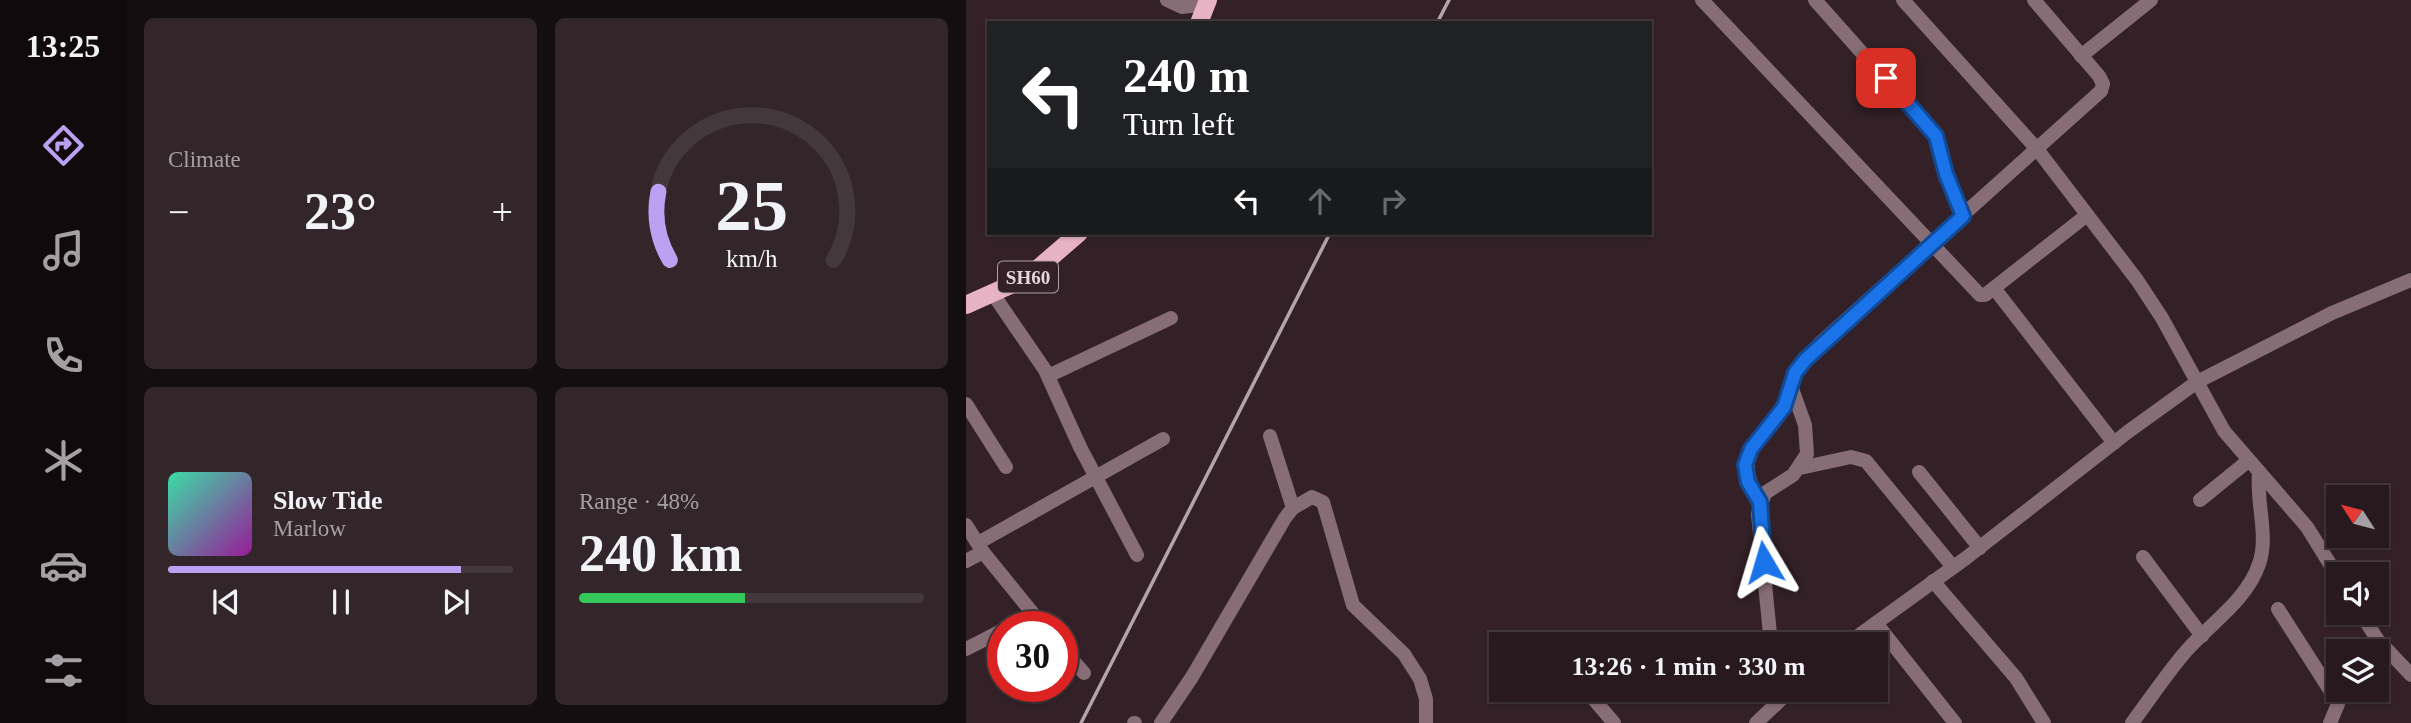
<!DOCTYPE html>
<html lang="en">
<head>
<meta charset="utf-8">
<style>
  body { margin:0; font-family:"Times New Roman",serif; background:#33262b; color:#f1f3f6; height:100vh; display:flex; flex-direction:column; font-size:26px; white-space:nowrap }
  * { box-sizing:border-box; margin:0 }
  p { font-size:23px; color:#a4a0a4 }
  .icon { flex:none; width:38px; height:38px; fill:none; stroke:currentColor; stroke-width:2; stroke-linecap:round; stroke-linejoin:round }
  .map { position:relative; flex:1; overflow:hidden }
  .panel { display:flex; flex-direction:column; gap:18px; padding:18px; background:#150e10; width:840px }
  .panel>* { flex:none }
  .banner { position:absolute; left:21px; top:21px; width:665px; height:214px; border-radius:0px; box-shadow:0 2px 5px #0004,0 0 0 2px #43383c; background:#202124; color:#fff; overflow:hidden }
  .needle { width:46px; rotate:306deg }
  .buttons { position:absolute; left:1360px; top:485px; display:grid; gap:14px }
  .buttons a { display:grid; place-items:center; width:63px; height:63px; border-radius:0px; background:#27191e; box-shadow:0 2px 5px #0004,0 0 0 2px #43383c; font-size:35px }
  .speed { position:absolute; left:21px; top:611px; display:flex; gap:14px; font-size:35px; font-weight:700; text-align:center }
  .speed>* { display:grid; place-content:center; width:91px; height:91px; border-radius:50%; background:#27191e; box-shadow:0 2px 5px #0004,0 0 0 2px #43383c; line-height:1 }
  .speed .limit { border:10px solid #d22; background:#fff; color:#111 }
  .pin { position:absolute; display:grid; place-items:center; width:60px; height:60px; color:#fff; margin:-30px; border-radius:14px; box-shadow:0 4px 10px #0006 }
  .me { position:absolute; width:77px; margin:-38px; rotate:353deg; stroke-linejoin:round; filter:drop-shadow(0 0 5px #0008) }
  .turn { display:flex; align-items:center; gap:24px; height:147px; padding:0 21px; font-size:32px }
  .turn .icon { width:91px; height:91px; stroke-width:2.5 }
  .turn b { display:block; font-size:49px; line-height:60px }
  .lanes { display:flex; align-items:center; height:66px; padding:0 21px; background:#0003; justify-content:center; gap:35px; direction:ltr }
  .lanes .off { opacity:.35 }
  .big { font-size:52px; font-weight:700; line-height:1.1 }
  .panel .widget { flex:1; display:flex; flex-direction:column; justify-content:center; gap:10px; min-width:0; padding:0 24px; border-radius:10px; background:#33262b }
  .panel .dial { align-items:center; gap:0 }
  .dial svg { height:182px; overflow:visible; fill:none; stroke:#43383c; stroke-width:7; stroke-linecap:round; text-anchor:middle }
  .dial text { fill:#f1f3f6; stroke:none }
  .song { display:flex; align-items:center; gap:21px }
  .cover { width:84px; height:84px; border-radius:10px; background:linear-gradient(135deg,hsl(160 70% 55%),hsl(300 70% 35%)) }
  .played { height:7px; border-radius:4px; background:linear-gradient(90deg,#bca0f2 85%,#43383c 85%) }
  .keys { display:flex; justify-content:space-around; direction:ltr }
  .heat { display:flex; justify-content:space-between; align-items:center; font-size:38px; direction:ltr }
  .charge { height:10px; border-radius:5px; background:linear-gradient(90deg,#34c759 48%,#43383c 0) }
  .panel .tiles { flex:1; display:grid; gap:18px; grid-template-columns:repeat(2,1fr) }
  .trip { position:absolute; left:523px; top:632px; width:399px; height:70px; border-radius:0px; background:#27191e; box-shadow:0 2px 5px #0004,0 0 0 2px #43383c; font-weight:700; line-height:70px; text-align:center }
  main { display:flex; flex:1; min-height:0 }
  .menu { display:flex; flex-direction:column; width:126px; justify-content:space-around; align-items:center; background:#100a0c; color:#a4a0a4 }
  .menu .icon { width:49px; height:49px }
  .menu .active { color:#bca0f2 }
  .menu b { font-size:32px; color:#f1f3f6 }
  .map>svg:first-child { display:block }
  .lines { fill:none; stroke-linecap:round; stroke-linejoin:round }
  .street { stroke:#876d76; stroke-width:14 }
  .primary { stroke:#e7b2c4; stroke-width:18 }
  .rail { stroke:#b3a4a9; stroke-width:3.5 }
  .route-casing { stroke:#114b97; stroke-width:18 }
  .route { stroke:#1a73e8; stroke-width:12 }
  .labels { text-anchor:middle; stroke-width:7; stroke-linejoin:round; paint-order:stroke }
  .shield { fill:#342128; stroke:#afa0a5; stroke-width:2 }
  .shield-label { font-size:19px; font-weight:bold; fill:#e4d7db }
</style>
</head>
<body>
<main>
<nav class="menu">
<b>13:25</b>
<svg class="icon active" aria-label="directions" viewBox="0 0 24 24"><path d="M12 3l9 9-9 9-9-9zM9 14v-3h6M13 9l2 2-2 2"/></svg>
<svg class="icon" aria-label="music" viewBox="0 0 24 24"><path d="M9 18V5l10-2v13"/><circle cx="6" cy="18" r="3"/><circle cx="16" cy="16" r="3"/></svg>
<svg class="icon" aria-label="phone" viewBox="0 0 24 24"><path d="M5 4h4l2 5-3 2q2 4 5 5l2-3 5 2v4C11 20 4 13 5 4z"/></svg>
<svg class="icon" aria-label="climate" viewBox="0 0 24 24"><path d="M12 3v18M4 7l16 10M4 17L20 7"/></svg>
<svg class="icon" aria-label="car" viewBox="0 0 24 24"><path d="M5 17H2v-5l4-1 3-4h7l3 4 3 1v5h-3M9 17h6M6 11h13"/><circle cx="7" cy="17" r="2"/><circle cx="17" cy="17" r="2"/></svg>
<svg class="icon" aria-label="filters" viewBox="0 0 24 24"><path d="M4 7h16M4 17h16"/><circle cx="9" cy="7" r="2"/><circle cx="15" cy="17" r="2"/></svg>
</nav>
<section class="panel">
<div class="tiles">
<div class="widget"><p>Climate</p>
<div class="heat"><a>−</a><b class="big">23°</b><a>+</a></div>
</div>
<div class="widget dial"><svg viewBox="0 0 100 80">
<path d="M14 69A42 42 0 1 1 86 69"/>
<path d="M14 69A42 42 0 0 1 9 39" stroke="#bca0f2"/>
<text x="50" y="56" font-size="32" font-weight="700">25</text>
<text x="50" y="72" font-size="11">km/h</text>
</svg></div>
<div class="widget">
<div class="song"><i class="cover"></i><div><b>Slow Tide</b><p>Marlow</p></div></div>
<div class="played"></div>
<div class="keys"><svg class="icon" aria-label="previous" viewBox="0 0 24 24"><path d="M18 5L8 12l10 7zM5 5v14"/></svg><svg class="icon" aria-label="pause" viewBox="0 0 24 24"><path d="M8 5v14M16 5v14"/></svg><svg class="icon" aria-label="next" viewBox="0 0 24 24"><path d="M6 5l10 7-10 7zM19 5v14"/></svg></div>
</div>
<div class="widget"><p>Range · 48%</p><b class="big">240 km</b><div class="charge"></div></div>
</div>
</section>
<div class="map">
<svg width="1445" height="723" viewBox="0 0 1445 723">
  <rect width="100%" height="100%" fill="#342128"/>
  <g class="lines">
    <g class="street">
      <polyline points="201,0 216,7 240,4"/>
      <polyline points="736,0 1014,295 1019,295 1121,215"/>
      <polyline points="849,0 970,136 980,174 997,216"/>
      <polyline points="937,0 1071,149 1171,280 1196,318 1258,431 1341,527 1372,577"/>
      <polyline points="1115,56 1185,0"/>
      <polyline points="1028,288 1148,443"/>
      <polyline points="27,294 79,370 114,447 171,555"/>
      <polyline points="82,376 205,318"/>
      <polyline points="0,404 40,467"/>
      <polyline points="304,436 327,508"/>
      <polyline points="834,468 885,457 900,461 987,567"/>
      <polyline points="953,472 1014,548"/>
      <polyline points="1234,500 1282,461"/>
      <path d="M 794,502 C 759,444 808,439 825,386"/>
      <polyline points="0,525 17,552 77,626"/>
      <polyline points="12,543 197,439"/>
      <polyline points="1177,557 1236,636"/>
      <polyline points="0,561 17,552"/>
      <polyline points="967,581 1050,678 1078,723"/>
      <polyline points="1312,609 1369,698 1372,704 1364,723"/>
      <polyline points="1394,612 1411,639 1445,675"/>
      <polyline points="910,623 989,723"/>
      <polyline points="43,626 68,616"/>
      <polyline points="805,644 792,514 799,493 827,475 841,454 839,425 825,386 829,373 853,344 1135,91 1137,84 1133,76 1068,0"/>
      <polyline points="881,644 1000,558 1163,431 1231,382 1366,313 1445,280"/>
      <polyline points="96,648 118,673"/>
      <polyline points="0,649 37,630"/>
      <polyline points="620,690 648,723"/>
      <polyline points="168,723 169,723"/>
      <polyline points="195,723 226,677 319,518 327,508 346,497 357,502 387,605 438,654 454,679 460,699 460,723"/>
      <polyline points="790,723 825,690"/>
      <path d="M 1166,723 C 1184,699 1201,673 1221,650 C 1245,623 1281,600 1293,564 C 1303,536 1290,503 1293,473"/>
    </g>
    <g class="primary">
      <polyline points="233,23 242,0"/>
      <polyline points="0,305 62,277 113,233"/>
    </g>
    <g class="rail">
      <polyline points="471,23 483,0"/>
      <polyline points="115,723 364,233"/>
    </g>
  </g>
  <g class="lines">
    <defs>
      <polyline id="route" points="798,562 794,502 782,482 779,465 785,449 818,407 829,373 839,360 997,216 980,174 970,136 920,78"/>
    </defs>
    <use href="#route" class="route-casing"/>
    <use href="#route" class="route"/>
  </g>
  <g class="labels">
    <rect class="shield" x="32" y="261.5" width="60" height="31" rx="5"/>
    <g class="shield-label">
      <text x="62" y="284">SH60</text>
    </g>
  </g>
</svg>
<div class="buttons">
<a><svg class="needle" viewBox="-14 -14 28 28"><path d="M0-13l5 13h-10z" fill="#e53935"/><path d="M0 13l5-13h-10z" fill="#a4a0a4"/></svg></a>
<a><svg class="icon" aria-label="sound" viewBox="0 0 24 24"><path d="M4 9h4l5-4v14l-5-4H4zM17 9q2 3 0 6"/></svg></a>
<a><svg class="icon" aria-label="layers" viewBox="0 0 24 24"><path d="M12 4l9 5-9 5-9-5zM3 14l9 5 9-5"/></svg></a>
</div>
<div class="speed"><div class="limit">30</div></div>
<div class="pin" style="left:920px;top:78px;background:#d93025"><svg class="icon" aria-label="arrive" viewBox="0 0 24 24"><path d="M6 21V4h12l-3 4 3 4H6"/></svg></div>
<svg class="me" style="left:798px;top:562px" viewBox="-20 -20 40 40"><path d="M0-17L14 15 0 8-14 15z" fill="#1a73e8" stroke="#fff" stroke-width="4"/></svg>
<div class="trip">13:26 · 1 min · 330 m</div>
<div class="banner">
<div class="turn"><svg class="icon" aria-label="left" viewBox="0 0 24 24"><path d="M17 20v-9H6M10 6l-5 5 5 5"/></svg><div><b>240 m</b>Turn left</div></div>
<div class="lanes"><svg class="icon" aria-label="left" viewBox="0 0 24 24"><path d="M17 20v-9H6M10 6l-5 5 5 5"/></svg><svg class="icon off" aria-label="ahead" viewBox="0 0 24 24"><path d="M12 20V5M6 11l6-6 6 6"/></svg><svg class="icon off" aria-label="right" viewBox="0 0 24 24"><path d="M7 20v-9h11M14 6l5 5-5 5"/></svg></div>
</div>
</div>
</main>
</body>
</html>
